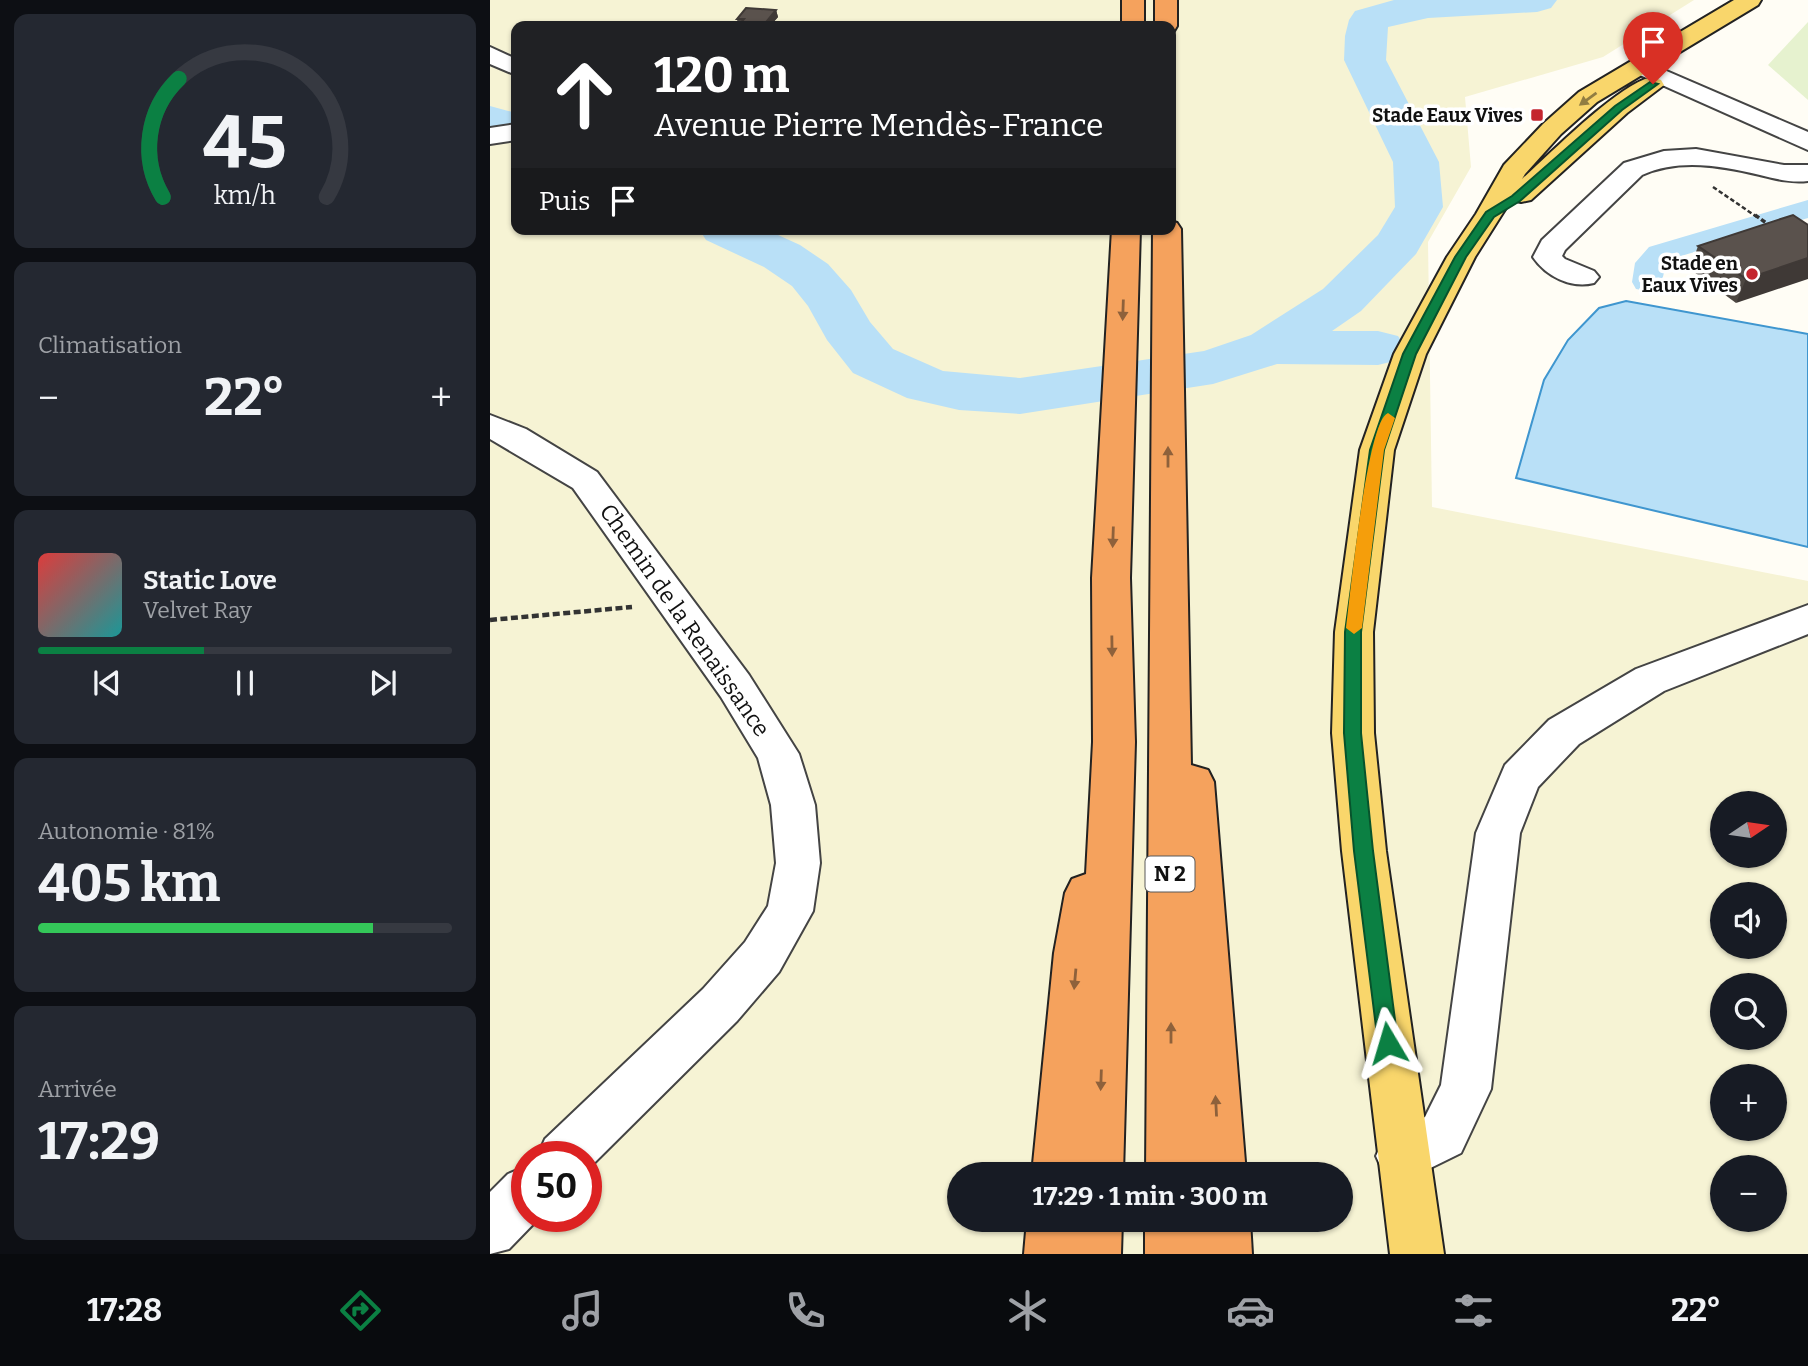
<!DOCTYPE html>
<html lang="fr">
<head>
<meta charset="utf-8">
<style>
  body { margin:0; font-family:Bitter,serif; background:#242831; color:#f1f3f6; height:100vh; display:flex; flex-direction:column; font-size:26px; white-space:nowrap }
  * { box-sizing:border-box; margin:0 }
  p { font-size:23px; color:#9ea1a6 }
  .icon { flex:none; width:38px; height:38px; fill:none; stroke:currentColor; stroke-width:2; stroke-linecap:round; stroke-linejoin:round }
  .map { position:relative; flex:1; overflow:hidden }
  .drawer { display:flex; flex-direction:column; gap:14px; padding:14px; background:#0d0f14; width:490px }
  .drawer>* { flex:none }
  .hud { position:absolute; left:21px; top:21px; width:665px; height:214px; border-radius:14px; box-shadow:0 2px 5px #0004; background:#202124; color:#fff; overflow:hidden }
  .needle { width:46px; rotate:77deg }
  .fabs { position:absolute; left:1220px; top:791px; display:grid; gap:14px }
  .fabs a { display:grid; place-items:center; width:77px; height:77px; border-radius:50%; background:#171b24; box-shadow:0 2px 5px #0004; font-size:35px }
  .speed { position:absolute; left:21px; top:1141px; display:flex; gap:14px; font-size:35px; font-weight:700; text-align:center }
  .speed>* { display:grid; place-content:center; width:91px; height:91px; border-radius:50%; background:#171b24; box-shadow:0 2px 5px #0004; line-height:1 }
  .speed .limit { border:10px solid #d22; background:#fff; color:#111 }
  .pin { position:absolute; display:grid; place-items:center; width:60px; height:60px; color:#fff; margin:-72px -30px; border-radius:50% 50% 50% 0; rotate:-45deg; box-shadow:0 0 7px #0007 }
  .pin .icon { rotate:45deg }
  .me { position:absolute; width:77px; margin:-38px; rotate:353deg; stroke-linejoin:round; filter:drop-shadow(0 0 5px #0008) }
  .turn { display:flex; align-items:center; gap:24px; height:147px; padding:0 28px; font-size:32px }
  .turn .icon { width:91px; height:91px; stroke-width:2.5 }
  .turn b { display:block; font-size:49px; line-height:60px }
  .then { display:flex; align-items:center; height:66px; padding:0 28px; background:#0003; gap:14px; font-size:26px }
  .big { font-size:52px; font-weight:700; line-height:1.1 }
  .drawer .tile { flex:1; display:flex; flex-direction:column; justify-content:center; gap:10px; min-width:0; padding:0 24px; border-radius:14px; background:#242831 }
  .drawer .dial { align-items:center; gap:0 }
  .dial svg { height:182px; overflow:visible; fill:none; stroke:#363941; stroke-width:7; stroke-linecap:round; text-anchor:middle }
  .dial text { fill:#f1f3f6; stroke:none }
  .song { display:flex; align-items:center; gap:21px }
  .cover { width:84px; height:84px; border-radius:10px; background:linear-gradient(135deg,hsl(0 70% 55%),hsl(180 70% 35%)) }
  .played { height:7px; border-radius:4px; background:linear-gradient(90deg,#0b8043 40%,#363941 40%) }
  .keys { display:flex; justify-content:space-around; direction:ltr }
  .heat { display:flex; justify-content:space-between; align-items:center; font-size:38px; direction:ltr }
  .charge { height:10px; border-radius:5px; background:linear-gradient(90deg,#34c759 81%,#363941 0) }
  .trip { position:absolute; left:457px; top:1162px; width:406px; height:70px; border-radius:35px; background:#171b24; box-shadow:0 2px 5px #0004; font-weight:700; line-height:70px; text-align:center }
  .tab-bar { display:flex; height:112px; justify-content:space-around; align-items:center; background:#090b0e; color:#9ea1a6 }
  .tab-bar .icon { width:49px; height:49px }
  .tab-bar .active { color:#0b8043 }
  .tab-bar b { font-size:32px; color:#f1f3f6 }
  main { display:flex; flex:1; min-height:0 }
  .map>svg:first-child { display:block }
  .farmland { fill:#f6f3d4; fill-rule:evenodd }
  .pitch { fill:#e6f2cf }
  .water { fill:#b9e0f7; stroke:#3f96cf; stroke-width:2 }
  .lines { fill:none; stroke-linecap:round; stroke-linejoin:round }
  .canal { fill:#b9e0f7; fill-rule:evenodd }
  .river { fill:#b9e0f7; fill-rule:evenodd }
  .minor-casing { stroke:#444; stroke-width:4 }
  .major-casing { stroke:#222; stroke-width:4 }
  .highway-casing { stroke:#222; stroke-width:4 }
  .path-far2 { stroke:#333; stroke-width:2.5; stroke-dasharray:4.5 2.5; stroke-linecap:butt }
  .path-far1 { stroke:#333; stroke-width:3.5; stroke-dasharray:5 2.5; stroke-linecap:butt }
  .path { stroke:#333; stroke-width:4.5; stroke-dasharray:7 3.5; stroke-linecap:butt }
  .minor { fill:#fff; fill-rule:evenodd }
  .major { fill:#f9d66b; fill-rule:evenodd }
  .highway { fill:#f5a25d; fill-rule:evenodd }
  .wall { fill:#4d4742 }
  .shaded-wall { fill:#3f3936 }
  .building { fill:#5a524d; stroke:#3f3936; stroke-width:2 }
  .oneway { fill:#917d42 }
  .oneway2 { fill:#8e613b }
  .route { fill:#0b8043; stroke:#07532c; stroke-width:2 }
  .slow { fill:#f59e0b }
  .poi-dot { fill:#c4262e; stroke:#fff; stroke-width:2.5 }
  .labels { text-anchor:middle; stroke-width:7; stroke-linejoin:round; paint-order:stroke }
  .far-poi-label { font-size:19px; font-weight:bold; fill:#111; stroke:#fff; text-anchor:end }
  .shield { fill:#fff; stroke:#585858; stroke-width:2 }
  .shield-label { font-size:21px; font-weight:bold; fill:#111 }
  .street-label { font-size:23px; fill:#111; stroke:#fff }
</style>
</head>
<body>
<main>
<section class="drawer">
<div class="tile dial"><svg viewBox="0 0 100 80">
<path d="M14 69A42 42 0 1 1 86 69"/>
<path d="M14 69A42 42 0 0 1 21 17" stroke="#0b8043"/>
<text x="50" y="56" font-size="32" font-weight="700">45</text>
<text x="50" y="72" font-size="11">km/h</text>
</svg></div>
<div class="tile"><p>Climatisation</p>
<div class="heat"><a>−</a><b class="big">22°</b><a>+</a></div>
</div>
<div class="tile">
<div class="song"><i class="cover"></i><div><b>Static Love</b><p>Velvet Ray</p></div></div>
<div class="played"></div>
<div class="keys"><svg class="icon" aria-label="previous" viewBox="0 0 24 24"><path d="M18 5L8 12l10 7zM5 5v14"/></svg><svg class="icon" aria-label="pause" viewBox="0 0 24 24"><path d="M8 5v14M16 5v14"/></svg><svg class="icon" aria-label="next" viewBox="0 0 24 24"><path d="M6 5l10 7-10 7zM19 5v14"/></svg></div>
</div>
<div class="tile"><p>Autonomie · 81%</p><b class="big">405 km</b><div class="charge"></div></div>
<div class="tile"><p>Arrivée</p><b class="big">17:29</b></div>
</section>
<div class="map">
<svg width="1318" height="1254" viewBox="0 0 1318 1254">
  <rect width="100%" height="100%" fill="#fffdf5"/>
  <path class="farmland" d="M 0,0 L 1204,0 L 1113,57 L 975,97 L 981,167 L 938,242 L 942,507 L 1318,581 L 1318,1254 L 0,1254 ZM 26,26 L 681,26 L 681,229 L 26,229 ZM 1232,803 L 1284,803 L 1284,856 L 1232,856 ZM 1232,894 L 1284,894 L 1284,947 L 1232,947 ZM 1232,985 L 1284,985 L 1284,1038 L 1232,1038 ZM 1232,1076 L 1284,1076 L 1284,1129 L 1232,1129 ZM 37,1157 L 96,1157 L 96,1216 L 37,1216 ZM 1232,1167 L 1284,1167 L 1284,1220 L 1232,1220 ZM 469,1174 L 850,1174 L 850,1220 L 469,1220 Z"/>
  <polygon class="pitch" points="1318,22 1318,100 1278,65"/>
  <polygon class="water" points="1136,301 1318,334 1318,547 1026,478 1054,380 1078,340 1109,308"/>
  <g class="lines">
    <path class="canal" d="M 1318,200 L 1318,218 L 1181,259 C 1172,268 1175,279 1168,289 L 1157,291 L 1146,289 L 1142,282 L 1145,263 L 1159,247 Z"/>
    <g class="river">
      <polygon points="904,0 1067,0 1061,8 1047,12 938,18 898,27 896,60 949,162 953,207 926,254 871,311 842,331 888,331 908,336 916,348 908,360 888,365 787,364 723,384 530,414 469,410 417,398 363,373 337,340 318,306 302,286 274,267 216,240 209,229 275,229 310,245 338,264 361,290 380,322 403,349 453,371 530,378 714,351 761,335 833,289 888,235 905,207 903,162 854,60 855,36 859,20 865,11"/>
      <polygon points="0,106 26,113 26,143 0,135"/>
    </g>
    <defs>
      <g id="minor">
        <polygon points="0,47 26,59 26,75 0,64"/>
        <polygon points="1151,60 1318,132 1318,150 1143,72 1139,67 1143,62"/>
        <polygon points="26,124 26,140 0,144 0,128"/>
        <path d="M 1206,149 L 1294,165 L 1318,165 L 1318,181 C 1301,183 1286,179 1270,175 C 1231,166 1190,158 1152,175 L 1075,250 L 1072,256 L 1075,259 L 1104,271 L 1109,277 L 1104,283 C 1081,289 1056,276 1043,257 L 1052,240 L 1134,163 L 1174,151 Z"/>
        <polygon points="0,415 36,429 107,472 259,675 309,754 325,805 330,863 323,911 289,972 247,1021 96,1171 96,1157 47,1157 55,1139 213,989 255,942 278,906 286,863 281,805 268,758 231,697 83,488 0,439"/>
        <polygon points="1318,605 1318,634 1174,691 1089,744 1048,787 1030,833 1001,1089 971,1153 912,1182 894,1174 886,1156 894,1138 935,1117 951,1085 986,833 1015,765 1059,720 1146,669"/>
        <polygon points="37,1166 37,1216 51,1216 19,1249 0,1254 0,1192 18,1174"/>
      </g>
      <path id="major" d="M 1244,0 L 1271,0 L 1268,5 L 1107,102 L 1071,134 L 1035,174 L 1032,179 C 1062,152 1120,93 1155,79 C 1160,77 1165,78 1171,80 L 1174,85 L 1137,113 L 1041,200 L 1031,202 L 1021,200 L 985,257 L 936,354 L 904,450 L 883,632 L 884,733 L 896,851 L 954,1254 L 900,1254 L 852,851 L 842,733 L 845,632 L 870,450 L 904,354 L 957,257 L 986,214 L 1014,165 L 1053,124 L 1089,92 Z"/>
      <g id="highway">
        <rect x="632" y="0" width="22" height="26"/>
        <polygon points="665,0 687,0 687,26 684,31 681,32 681,26 665,26"/>
        <polygon points="681,221 687,223 691,229 701,765 718,770 724,782 756,1174 656,1174 663,229 681,229"/>
        <polygon points="622,229 650,229 640,578 645,742 633,1174 542,1174 564,953 575,893 582,879 596,874 603,742 602,578"/>
        <polygon points="537,1220 632,1220 631,1254 534,1254"/>
        <polygon points="655,1220 760,1220 762,1254 655,1254"/>
      </g>
    </defs>
    <use href="#minor" class="minor-casing"/>
    <use href="#major" class="major-casing"/>
    <use href="#highway" class="highway-casing"/>
    <polyline class="path-far2" points="1223,187 1267,217"/>
    <polyline class="path-far1" points="1265,215 1282,227"/>
    <polyline class="path" points="0,620 142,607"/>
    <use href="#minor" class="minor"/>
    <use href="#major" class="major"/>
    <use href="#highway" class="highway"/>
  </g>
  <g class="wall">
    <polygon points="286,10 288,17 280,26 248,26 247,19"/>
    <polygon points="1303,215 1246,303 1200,269 1208,246"/>
  </g>
  <g class="shaded-wall">
    <polygon points="286,10 288,17 280,26 273,26"/>
    <polygon points="1318,258 1318,279 1246,303 1256,279"/>
  </g>
  <g class="building">
    <polygon points="256,8 286,10 273,26 248,26 254,19 247,19"/>
    <polygon points="1303,215 1318,225 1318,258 1256,279 1208,246"/>
  </g>
  <defs><path id="oneway-solid" d="M-6-.8H1V-3.2L6.5 0L1 3.2V.8H-6Z" transform="scale(1.75)"/></defs>
  <use class="oneway" href="#oneway-solid" transform="translate(1098 99) rotate(144)"/>
  <g class="oneway2">
    <use href="#oneway-solid" transform="translate(633 310) rotate(92)"/>
    <use href="#oneway-solid" transform="translate(678 457) rotate(-90)"/>
    <use href="#oneway-solid" transform="translate(623 537) rotate(92)"/>
    <use href="#oneway-solid" transform="translate(622 646) rotate(89)"/>
    <use href="#oneway-solid" transform="translate(585 979) rotate(95)"/>
    <use href="#oneway-solid" transform="translate(681 1033) rotate(-90)"/>
    <use href="#oneway-solid" transform="translate(611 1080) rotate(92)"/>
    <use href="#oneway-solid" transform="translate(726 1106) rotate(-93)"/>
  </g>
  <polygon class="route" points="1160,82 1168,84 1132,110 1030,201 1004,217 976,257 926,354 894,450 871,632 871,733 883,851 908,1043 905,1050 898,1053 891,1050 888,1043 864,851 854,733 855,632 880,450 913,354 965,257 996,212 1022,196 1125,106"/>
  <path class="slow" d="M 898,413 L 905,418 L 894,450 L 872,628 L 864,634 L 856,628 C 860,598 877,420 898,413 Z"/>
  <g class="poi-dot">
    <rect x="1040" y="108" width="14" height="14" rx="3.5"/>
    <circle cx="1262" cy="274" r="7"/>
  </g>
  <g class="labels">
    <g class="far-poi-label">
      <text x="1033" y="122">Stade Eaux Vives</text>
      <text x="1248" y="270">Stade en<tspan x="1248" dy="22">Eaux Vives</tspan></text>
    </g>
    <rect class="shield" x="655.5" y="856.5" width="49" height="35" rx="5"/>
    <g class="shield-label">
      <text x="680" y="881">N 2</text>
    </g>
    <g class="street-label">
      <text transform="translate(195 620) rotate(55)" y="8">Chemin de la Renaissance</text>
    </g>
  </g>
</svg>
<div class="fabs">
<a><svg class="needle" viewBox="-14 -14 28 28"><path d="M0-13l5 13h-10z" fill="#e53935"/><path d="M0 13l5-13h-10z" fill="#9ea1a6"/></svg></a>
<a><svg class="icon" aria-label="sound" viewBox="0 0 24 24"><path d="M4 9h4l5-4v14l-5-4H4zM17 9q2 3 0 6"/></svg></a>
<a><svg class="icon" aria-label="search" viewBox="0 0 24 24"><circle cx="10" cy="10" r="6"/><path d="M15 15l6 6"/></svg></a>
<a>+</a>
<a>−</a>
</div>
<div class="speed"><div class="limit">50</div></div>
<div class="pin" style="left:1163px;top:84px;background:#d93025"><svg class="icon" aria-label="arrive" viewBox="0 0 24 24"><path d="M6 21V4h12l-3 4 3 4H6"/></svg></div>
<svg class="me" style="left:898px;top:1043px" viewBox="-20 -20 40 40"><path d="M0-17L14 15 0 8-14 15z" fill="#0b8043" stroke="#fff" stroke-width="4"/></svg>
<div class="trip">17:29 · 1 min · 300 m</div>
<div class="hud">
<div class="turn"><svg class="icon" aria-label="ahead" viewBox="0 0 24 24"><path d="M12 20V5M6 11l6-6 6 6"/></svg><div><b>120 m</b>Avenue Pierre Mendès-France</div></div>
<div class="then">Puis<svg class="icon" aria-label="arrive" viewBox="0 0 24 24"><path d="M6 21V4h12l-3 4 3 4H6"/></svg></div>
</div>
</div>
</main>
<nav class="tab-bar">
<b>17:28</b>
<svg class="icon active" aria-label="directions" viewBox="0 0 24 24"><path d="M12 3l9 9-9 9-9-9zM9 14v-3h6M13 9l2 2-2 2"/></svg>
<svg class="icon" aria-label="music" viewBox="0 0 24 24"><path d="M9 18V5l10-2v13"/><circle cx="6" cy="18" r="3"/><circle cx="16" cy="16" r="3"/></svg>
<svg class="icon" aria-label="phone" viewBox="0 0 24 24"><path d="M5 4h4l2 5-3 2q2 4 5 5l2-3 5 2v4C11 20 4 13 5 4z"/></svg>
<svg class="icon" aria-label="climate" viewBox="0 0 24 24"><path d="M12 3v18M4 7l16 10M4 17L20 7"/></svg>
<svg class="icon" aria-label="car" viewBox="0 0 24 24"><path d="M5 17H2v-5l4-1 3-4h7l3 4 3 1v5h-3M9 17h6M6 11h13"/><circle cx="7" cy="17" r="2"/><circle cx="17" cy="17" r="2"/></svg>
<svg class="icon" aria-label="filters" viewBox="0 0 24 24"><path d="M4 7h16M4 17h16"/><circle cx="9" cy="7" r="2"/><circle cx="15" cy="17" r="2"/></svg>
<b>22°</b>
</nav>
</body>
</html>
